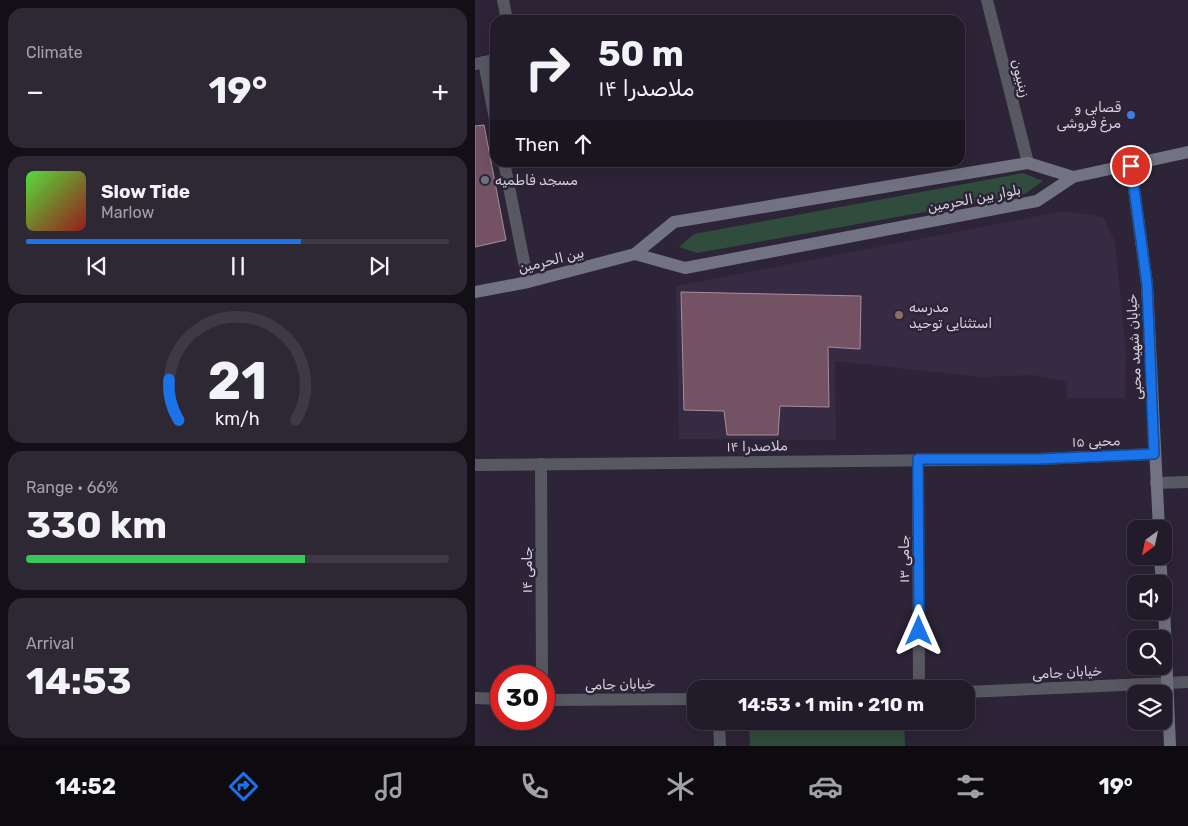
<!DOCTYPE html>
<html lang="en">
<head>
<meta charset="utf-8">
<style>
  body { margin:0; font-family:Rubik,Vazirmatn,sans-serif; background:#2e2835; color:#f1f3f6; height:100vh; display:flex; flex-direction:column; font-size:19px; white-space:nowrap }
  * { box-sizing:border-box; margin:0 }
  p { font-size:16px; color:#a2a1a8 }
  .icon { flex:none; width:28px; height:28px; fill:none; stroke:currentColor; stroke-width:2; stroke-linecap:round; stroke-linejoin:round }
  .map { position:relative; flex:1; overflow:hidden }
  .panel { display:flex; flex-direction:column; gap:8px; padding:8px; background:#130f17; width:475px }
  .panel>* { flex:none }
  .top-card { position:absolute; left:15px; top:15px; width:475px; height:152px; border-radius:15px; box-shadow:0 5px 20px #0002,0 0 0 1px #3f3946; background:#221b29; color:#f1f3f6; overflow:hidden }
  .needle { width:32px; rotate:213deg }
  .tools { position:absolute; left:652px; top:520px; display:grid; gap:10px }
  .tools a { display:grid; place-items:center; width:45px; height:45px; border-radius:10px; background:#221b29; box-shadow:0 5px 20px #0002,0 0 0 1px #3f3946; font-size:25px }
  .speed { position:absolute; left:15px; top:665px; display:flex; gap:10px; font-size:25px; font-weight:700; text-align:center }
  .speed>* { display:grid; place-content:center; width:65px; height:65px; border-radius:50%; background:#221b29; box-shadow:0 5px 20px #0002,0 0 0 1px #3f3946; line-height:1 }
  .speed .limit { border:8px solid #d22; background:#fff; color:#111 }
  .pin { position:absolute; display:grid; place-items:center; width:42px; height:42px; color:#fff; margin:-21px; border:2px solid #fff; border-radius:50%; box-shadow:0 1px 5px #0007 }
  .me { position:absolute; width:55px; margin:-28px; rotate:0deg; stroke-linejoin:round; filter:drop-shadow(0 0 4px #0008) }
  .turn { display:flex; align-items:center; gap:18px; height:105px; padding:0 25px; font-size:22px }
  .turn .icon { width:65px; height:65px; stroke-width:2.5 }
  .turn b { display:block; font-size:35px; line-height:42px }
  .then { display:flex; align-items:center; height:48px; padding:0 25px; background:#0003; gap:10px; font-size:19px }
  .big { font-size:38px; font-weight:700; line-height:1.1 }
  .panel .widget { flex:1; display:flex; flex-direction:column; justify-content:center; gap:8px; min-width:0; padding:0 18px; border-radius:15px; background:#2e2835 }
  .panel .dial { align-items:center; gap:0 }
  .dial svg { height:130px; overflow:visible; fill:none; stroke:#3f3946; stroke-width:7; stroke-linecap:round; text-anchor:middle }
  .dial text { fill:#f1f3f6; stroke:none }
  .song { display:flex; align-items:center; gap:15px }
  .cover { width:60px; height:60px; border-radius:8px; background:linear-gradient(135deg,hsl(110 70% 55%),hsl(0 70% 35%)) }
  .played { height:5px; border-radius:2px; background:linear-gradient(90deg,#1a73e8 65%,#3f3946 65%) }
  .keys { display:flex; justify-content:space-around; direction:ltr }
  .heat { display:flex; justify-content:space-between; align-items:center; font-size:28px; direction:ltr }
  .charge { height:8px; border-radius:4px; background:linear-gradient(90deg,#34c759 66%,#3f3946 0) }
  .trip { position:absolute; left:212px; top:680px; width:288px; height:50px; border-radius:15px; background:#221b29; box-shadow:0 5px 20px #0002,0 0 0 1px #3f3946; font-weight:700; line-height:50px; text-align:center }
  .tab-bar { display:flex; height:80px; justify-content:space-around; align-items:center; background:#0e0b10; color:#a2a1a8 }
  .tab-bar .icon { width:35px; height:35px }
  .tab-bar .active { color:#1a73e8 }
  .tab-bar b { font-size:22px; color:#f1f3f6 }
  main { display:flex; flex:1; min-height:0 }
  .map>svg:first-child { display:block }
  .built { fill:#372b44 }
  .green { fill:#2f4c3c }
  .building { fill:#725263; stroke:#a88e9b }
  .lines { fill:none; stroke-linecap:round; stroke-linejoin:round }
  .service { stroke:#575862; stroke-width:12 }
  .minor { stroke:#575862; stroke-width:12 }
  .tertiary { stroke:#575862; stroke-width:12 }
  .secondary { stroke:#717282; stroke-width:12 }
  .route-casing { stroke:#114b97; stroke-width:12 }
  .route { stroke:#1a73e8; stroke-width:9 }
  .shop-dot { fill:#3f7fe0; stroke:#2d2437; stroke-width:2 }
  .worship-dot { fill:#6b7280; stroke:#2d2437; stroke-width:2 }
  .education-dot { fill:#8d6e63; stroke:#2d2437; stroke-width:2 }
  .labels { text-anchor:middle; stroke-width:5; stroke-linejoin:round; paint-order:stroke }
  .street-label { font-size:14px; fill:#d7d2df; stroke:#2d2437 }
  .poi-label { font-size:14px; fill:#d7d2df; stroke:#2d2437; text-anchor:start }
</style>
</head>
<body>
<main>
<section class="panel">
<div class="widget"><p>Climate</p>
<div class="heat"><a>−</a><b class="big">19°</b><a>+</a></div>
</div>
<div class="widget">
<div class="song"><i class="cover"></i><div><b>Slow Tide</b><p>Marlow</p></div></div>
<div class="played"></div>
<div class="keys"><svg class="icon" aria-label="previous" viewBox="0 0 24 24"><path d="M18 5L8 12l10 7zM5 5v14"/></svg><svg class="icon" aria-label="pause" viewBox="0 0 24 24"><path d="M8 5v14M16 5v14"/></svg><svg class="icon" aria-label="next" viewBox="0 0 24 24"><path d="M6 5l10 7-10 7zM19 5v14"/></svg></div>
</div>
<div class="widget dial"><svg viewBox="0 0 100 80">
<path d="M14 69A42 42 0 1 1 86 69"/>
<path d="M14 69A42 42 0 0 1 8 44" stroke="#1a73e8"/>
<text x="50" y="56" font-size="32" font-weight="700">21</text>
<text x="50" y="72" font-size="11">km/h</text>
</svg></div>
<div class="widget"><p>Range · 66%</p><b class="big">330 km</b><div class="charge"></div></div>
<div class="widget"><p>Arrival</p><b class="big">14:53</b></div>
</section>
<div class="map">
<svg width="713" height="746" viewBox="0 0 713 746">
  <rect width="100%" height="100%" fill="#2d2437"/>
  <polygon class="built" points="589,211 628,217 640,242 651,354 650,398 592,398 592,382 558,375 506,377 360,361 361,440 204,439 201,286"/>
  <g class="green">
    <polygon points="548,173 568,181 550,194 222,253 204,247 219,234"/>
    <polygon points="429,723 430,746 275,746 274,725"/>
  </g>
  <g class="building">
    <polygon points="9,125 31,240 0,247 0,126"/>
    <polygon points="206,292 386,296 385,349 353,347 354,407 305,406 303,435 252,435 249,411 209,410"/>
  </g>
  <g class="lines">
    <g class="service">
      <polyline points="565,459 679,454"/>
      <polyline points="694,683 713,682"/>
    </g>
    <g class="minor">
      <polyline points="28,0 32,20"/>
      <polyline points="9,62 20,119"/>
      <polyline points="0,64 20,60"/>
      <polyline points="29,162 53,282"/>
      <polyline points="443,459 444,689"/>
      <polyline points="66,464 67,676"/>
      <polyline points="0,465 565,459"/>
    </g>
    <g class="tertiary">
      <polyline points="512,0 553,163"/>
      <polyline points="681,483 713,482"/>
      <polyline points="491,692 694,683"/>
      <polyline points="0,698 26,699"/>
      <polyline points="69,700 221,699"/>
      <polyline points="244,721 245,746"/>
    </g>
    <g class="secondary">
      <polyline points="656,166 672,284 684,529"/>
      <polyline points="160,254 210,268 562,201 598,177 713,152"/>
      <polyline points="0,292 53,282 160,254 199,222 553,163 598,177"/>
      <polyline points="685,556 687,584"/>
      <polyline points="689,607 695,746"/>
    </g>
  </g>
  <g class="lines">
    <defs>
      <polyline id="route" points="444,631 443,459 565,459 679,454 672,284 656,166"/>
    </defs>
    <use href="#route" class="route-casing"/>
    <use href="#route" class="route"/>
  </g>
  <circle class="shop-dot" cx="656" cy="115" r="5"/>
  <circle class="worship-dot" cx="10" cy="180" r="5"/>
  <circle class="education-dot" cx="424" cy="315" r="5"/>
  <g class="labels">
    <g class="street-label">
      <text transform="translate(546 78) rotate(76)" y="5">زینبیون</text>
      <text transform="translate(499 198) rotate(-11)" y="5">بلوار بین الحرمین</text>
      <text transform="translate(76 260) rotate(-14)" y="5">بین الحرمین</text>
      <text transform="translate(659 347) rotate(-93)" y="5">خیابان شهید محبی</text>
      <text transform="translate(621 441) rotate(-2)" y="5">محبی ۱۵</text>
      <text transform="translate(282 446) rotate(-1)" y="5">ملاصدرا ۱۴</text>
      <text transform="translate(429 559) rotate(-90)" y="5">جامی ۱۳</text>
      <text transform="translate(52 570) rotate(-90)" y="5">جامی ۱۴</text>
      <text transform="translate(592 672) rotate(-3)" y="5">خیابان جامی</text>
      <text transform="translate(145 684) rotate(-1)" y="5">خیابان جامی</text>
    </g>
    <g class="poi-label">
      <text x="646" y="112" text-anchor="end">قصابی و<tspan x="646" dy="16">مرغ فروشی</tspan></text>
      <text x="20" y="185">مسجد فاطمیه</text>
      <text x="434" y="312">مدرسه<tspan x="434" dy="16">استثنایی توحید</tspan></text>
    </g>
  </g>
</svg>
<div class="tools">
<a><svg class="needle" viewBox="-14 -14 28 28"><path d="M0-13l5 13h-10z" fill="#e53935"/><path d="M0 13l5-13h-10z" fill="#a2a1a8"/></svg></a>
<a><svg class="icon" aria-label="sound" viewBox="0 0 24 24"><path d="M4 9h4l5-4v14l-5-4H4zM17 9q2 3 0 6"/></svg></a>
<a><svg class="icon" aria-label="search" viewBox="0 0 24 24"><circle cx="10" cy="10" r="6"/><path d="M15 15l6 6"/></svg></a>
<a><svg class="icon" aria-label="layers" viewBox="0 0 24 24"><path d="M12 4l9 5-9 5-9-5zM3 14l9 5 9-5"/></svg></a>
</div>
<div class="speed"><div class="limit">30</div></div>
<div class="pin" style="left:656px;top:166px;background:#d93025"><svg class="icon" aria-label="arrive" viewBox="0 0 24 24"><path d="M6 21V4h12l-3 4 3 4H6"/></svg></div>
<svg class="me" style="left:444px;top:631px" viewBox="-20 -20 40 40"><path d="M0-17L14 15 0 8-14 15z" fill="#1a73e8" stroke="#fff" stroke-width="4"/></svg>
<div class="trip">14:53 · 1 min · 210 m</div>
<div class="top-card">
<div class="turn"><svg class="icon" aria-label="right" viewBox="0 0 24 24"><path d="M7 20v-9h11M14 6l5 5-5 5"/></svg><div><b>50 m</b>ملاصدرا ۱۴</div></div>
<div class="then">Then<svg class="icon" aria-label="ahead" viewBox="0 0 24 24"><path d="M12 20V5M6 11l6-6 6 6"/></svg></div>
</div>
</div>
</main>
<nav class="tab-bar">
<b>14:52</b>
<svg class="icon active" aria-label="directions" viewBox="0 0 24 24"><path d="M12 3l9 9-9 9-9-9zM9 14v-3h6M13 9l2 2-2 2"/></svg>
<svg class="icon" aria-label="music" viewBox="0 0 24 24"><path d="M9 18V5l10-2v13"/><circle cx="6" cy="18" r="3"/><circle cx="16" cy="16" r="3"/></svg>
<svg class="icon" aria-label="phone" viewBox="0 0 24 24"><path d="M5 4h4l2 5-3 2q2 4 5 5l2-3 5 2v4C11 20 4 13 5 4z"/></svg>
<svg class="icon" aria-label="climate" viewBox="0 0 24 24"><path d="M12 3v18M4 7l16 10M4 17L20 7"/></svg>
<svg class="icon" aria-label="car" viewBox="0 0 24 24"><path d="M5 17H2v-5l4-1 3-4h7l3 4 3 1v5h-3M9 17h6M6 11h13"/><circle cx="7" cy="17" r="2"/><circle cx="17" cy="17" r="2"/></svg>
<svg class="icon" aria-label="filters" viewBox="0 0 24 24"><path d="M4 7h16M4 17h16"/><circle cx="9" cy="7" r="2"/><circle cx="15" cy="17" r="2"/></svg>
<b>19°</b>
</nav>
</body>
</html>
